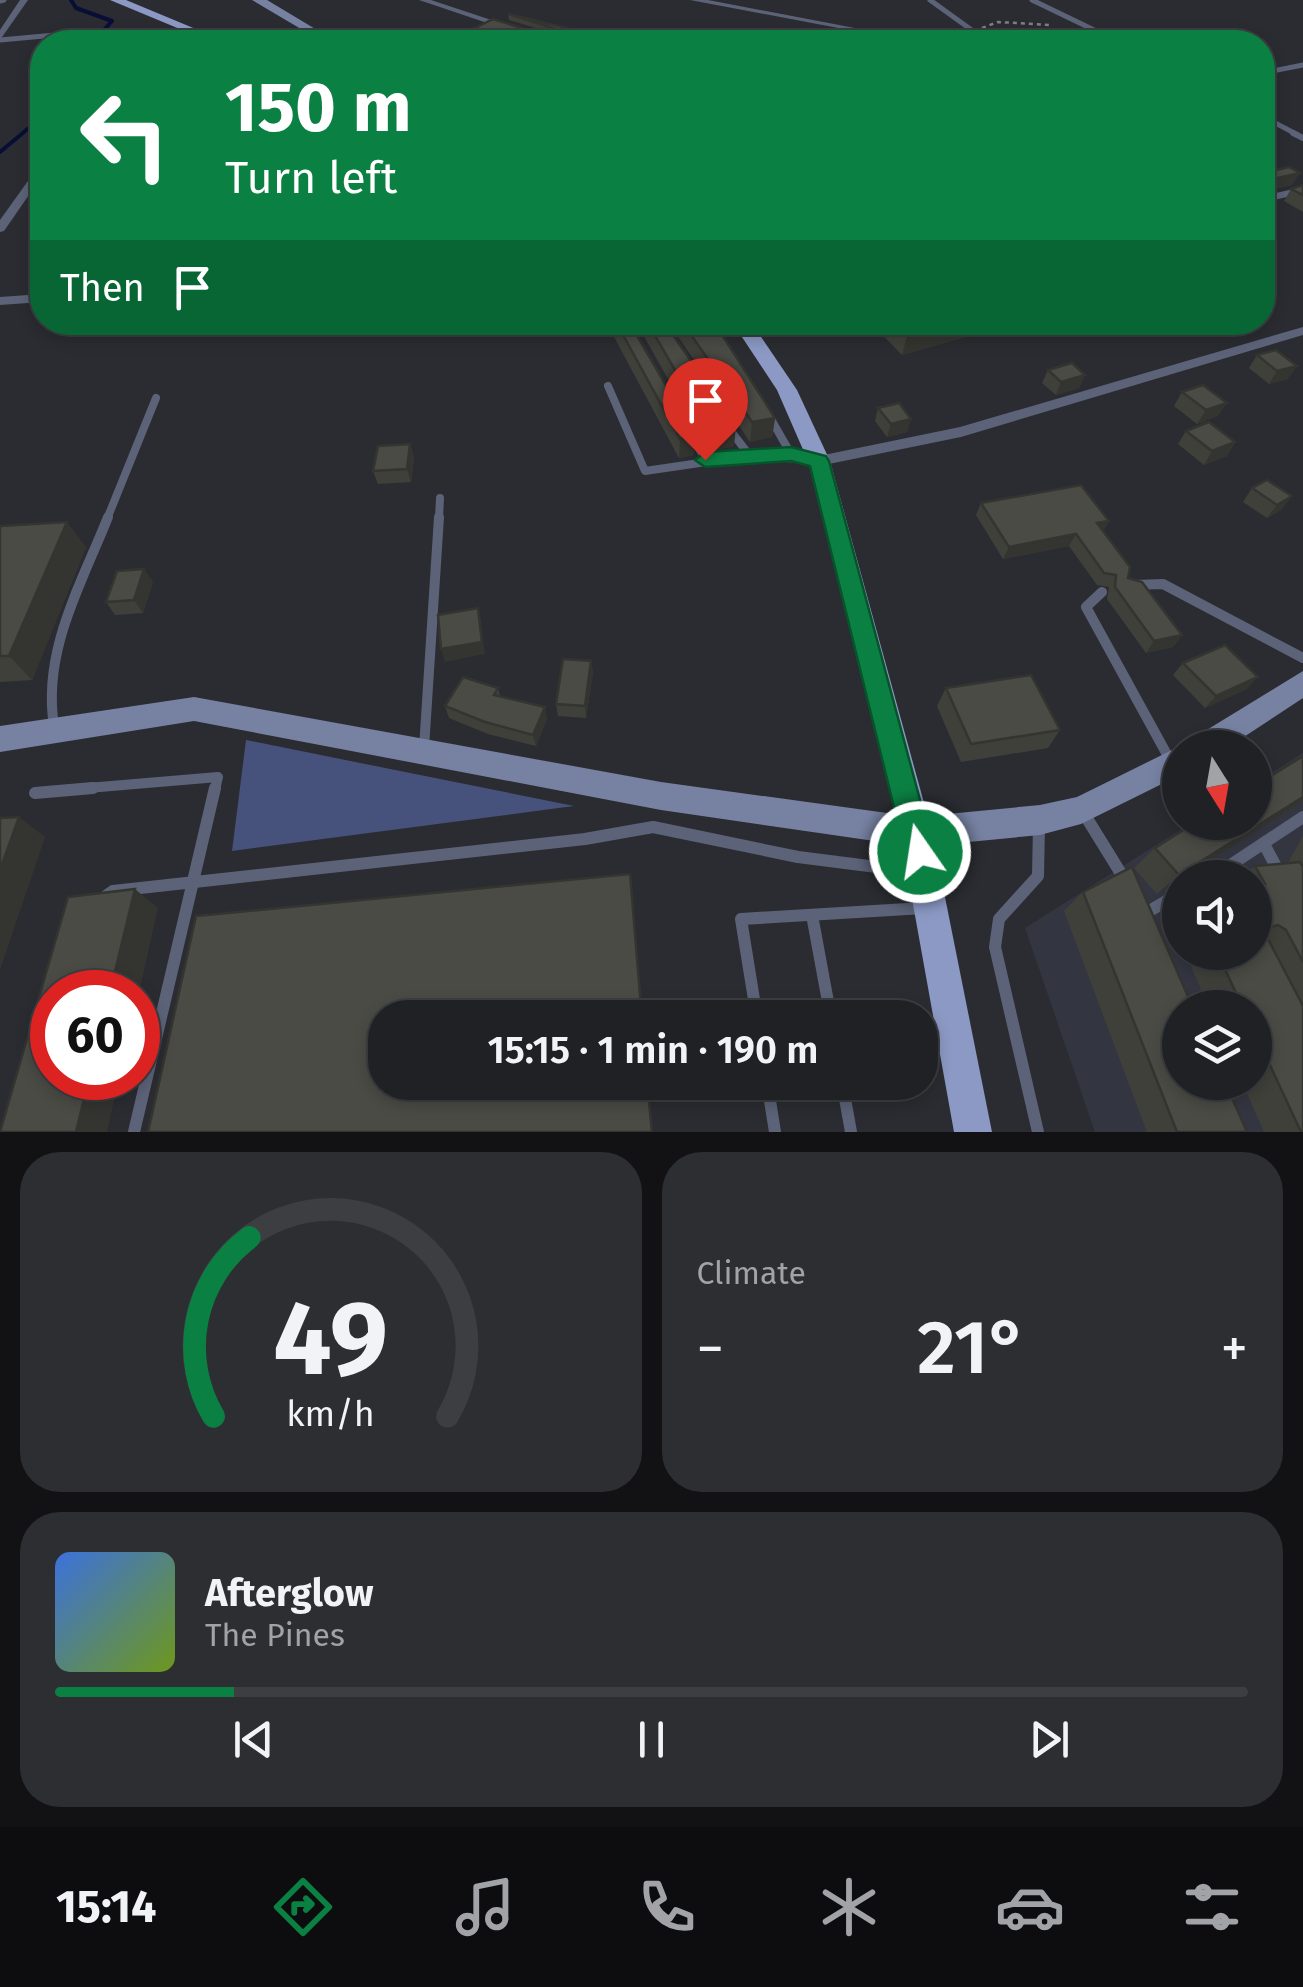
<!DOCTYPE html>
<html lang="en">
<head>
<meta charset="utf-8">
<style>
  body { margin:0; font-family:"Fira Sans",sans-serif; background:#2d2e32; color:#f1f3f6; height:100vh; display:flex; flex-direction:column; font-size:38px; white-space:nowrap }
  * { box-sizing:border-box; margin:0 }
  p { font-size:32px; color:#a2a3a7 }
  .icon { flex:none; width:55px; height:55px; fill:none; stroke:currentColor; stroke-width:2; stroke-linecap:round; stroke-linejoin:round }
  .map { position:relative; height:1132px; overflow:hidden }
  .side { display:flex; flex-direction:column; gap:20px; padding:20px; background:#121214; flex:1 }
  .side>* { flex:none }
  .hud { position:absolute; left:30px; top:30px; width:1245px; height:305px; border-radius:40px; box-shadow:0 5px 15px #0003,0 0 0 2px #3d3e42; background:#0b8043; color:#fff; overflow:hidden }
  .needle { width:65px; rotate:169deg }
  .fabs { position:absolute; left:1162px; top:730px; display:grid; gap:20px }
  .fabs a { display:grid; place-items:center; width:110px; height:110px; border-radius:50%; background:#202125; box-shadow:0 5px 15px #0003,0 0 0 2px #3d3e42; font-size:50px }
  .speed { position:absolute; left:30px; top:970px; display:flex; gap:20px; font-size:50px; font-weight:700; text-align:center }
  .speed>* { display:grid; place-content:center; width:130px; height:130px; border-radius:50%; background:#202125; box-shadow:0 5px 15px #0003,0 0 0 2px #3d3e42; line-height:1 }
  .speed .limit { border:15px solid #d22; background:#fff; color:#111 }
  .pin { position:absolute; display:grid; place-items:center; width:85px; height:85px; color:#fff; margin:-102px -42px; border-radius:50% 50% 50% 0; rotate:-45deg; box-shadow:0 0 10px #0007 }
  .pin .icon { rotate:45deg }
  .me { position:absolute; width:110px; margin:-55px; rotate:347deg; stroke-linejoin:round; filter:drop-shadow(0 0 8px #0008) }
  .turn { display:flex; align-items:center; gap:35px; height:210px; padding:0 30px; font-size:45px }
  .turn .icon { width:130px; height:130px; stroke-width:2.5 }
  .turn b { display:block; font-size:70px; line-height:85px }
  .then { display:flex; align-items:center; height:95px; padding:0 30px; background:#0003; gap:20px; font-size:38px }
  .big { font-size:75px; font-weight:600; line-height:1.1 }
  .side .card { flex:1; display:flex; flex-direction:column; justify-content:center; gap:15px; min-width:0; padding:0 35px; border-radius:40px; background:#2d2e32 }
  .side .dial { align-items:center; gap:0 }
  .dial svg { height:260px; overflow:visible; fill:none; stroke:#3d3e42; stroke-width:7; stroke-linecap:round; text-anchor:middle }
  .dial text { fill:#f1f3f6; stroke:none }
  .song { display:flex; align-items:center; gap:30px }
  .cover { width:120px; height:120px; border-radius:15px; background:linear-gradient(135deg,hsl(220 70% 55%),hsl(80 70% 35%)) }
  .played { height:10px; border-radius:5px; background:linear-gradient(90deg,#0b8043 15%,#3d3e42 15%) }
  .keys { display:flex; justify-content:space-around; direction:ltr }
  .heat { display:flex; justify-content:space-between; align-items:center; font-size:55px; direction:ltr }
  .side .tiles { flex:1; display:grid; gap:20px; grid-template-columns:1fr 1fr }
  .card:last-child { grid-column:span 2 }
  .trip { position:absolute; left:368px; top:1000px; width:570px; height:100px; border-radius:40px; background:#202125; box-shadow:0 5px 15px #0003,0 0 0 2px #3d3e42; font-weight:600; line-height:100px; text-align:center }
  .menu { display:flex; height:160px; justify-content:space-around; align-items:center; background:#0d0d0f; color:#a2a3a7 }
  .menu .icon { width:70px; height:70px }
  .menu .active { color:#0b8043 }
  .menu b { font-size:45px; color:#f1f3f6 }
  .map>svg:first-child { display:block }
  .built { fill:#333641; fill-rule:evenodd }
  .green { fill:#46527b }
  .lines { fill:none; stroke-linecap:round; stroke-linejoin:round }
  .stream { stroke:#090e36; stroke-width:4 }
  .path { stroke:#7e8084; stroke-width:2.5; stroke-dasharray:4 4; stroke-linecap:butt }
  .lane-far4 { stroke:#5c6378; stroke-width:5 }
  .lane-far3 { stroke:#5c6378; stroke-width:6 }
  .lane-far2 { stroke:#5c6378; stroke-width:8 }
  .lane-far1 { stroke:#5c6378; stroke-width:10 }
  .lane { stroke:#5c6378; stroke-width:12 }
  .street { fill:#5c6378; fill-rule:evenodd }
  .secondary { fill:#7782a3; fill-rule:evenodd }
  .primary { fill:#8b99c4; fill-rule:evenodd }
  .wall { fill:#40403b }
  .shaded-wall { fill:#343430 }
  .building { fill:#4a4b45; stroke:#343430; stroke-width:2.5 }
  .route { fill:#0b8043; stroke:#07532c; stroke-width:2.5 }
</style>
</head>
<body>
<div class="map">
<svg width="1303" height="1132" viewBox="0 0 1303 1132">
  <rect width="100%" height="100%" fill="#2a2c31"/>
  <path class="built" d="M 1303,753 L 1303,1132 L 1095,1132 L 1025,928 L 1191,823 L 1255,822 L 1255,783 ZM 1180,878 L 1255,878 L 1255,952 L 1180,952 ZM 1180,1008 L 1255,1008 L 1255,1082 L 1180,1082 Z"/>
  <polygon class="green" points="246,740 574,806 232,851"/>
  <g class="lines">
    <g class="stream">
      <polyline points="71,0 76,8 112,21 93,42"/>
      <polyline points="0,152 42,117"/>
    </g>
    <polyline class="path" points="982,28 998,22 1051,25"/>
    <g class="lane-far4">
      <polyline points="1032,0 1119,42"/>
      <polyline points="0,1 4,0"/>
      <polyline points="0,40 88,32"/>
      <polyline points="925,42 966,36 973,31 930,0"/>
      <polyline points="1262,73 1303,65"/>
      <polyline points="1262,116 1298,135"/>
    </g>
    <polyline class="lane-far3" points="1293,133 1303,138"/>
    <g class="lane-far2">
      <polyline points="608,386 645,471 754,455 818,461"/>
      <polyline points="768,414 791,454"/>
      <polyline points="730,430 750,456"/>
      <polyline points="689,431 705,459"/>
      <polyline points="107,519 156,398"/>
      <polyline points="439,519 440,498"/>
    </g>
    <g class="lane-far1">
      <polyline points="1135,585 1163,584 1303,658"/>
      <polyline points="1102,592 1086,607 1170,760"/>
      <path d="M 54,726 C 42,651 81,585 108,517"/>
      <polyline points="424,748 439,517"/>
      <polyline points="64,790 218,777 215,790"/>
    </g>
    <g class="lane">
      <polyline points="35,793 93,788"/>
      <polyline points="1083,812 1125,880"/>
      <polyline points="1264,844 1279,872"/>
      <polyline points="1211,878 1303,817"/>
      <polyline points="106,896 113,891 585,839 653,827 798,857 916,872"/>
      <polyline points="1146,913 1180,893"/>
      <polyline points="812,915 831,1018"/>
      <polyline points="757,1018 741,919 924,908"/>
      <polyline points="767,1082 775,1132"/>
      <polyline points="842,1082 851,1132"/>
      <polyline points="134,1132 215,788"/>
      <polyline points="1038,1132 995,947 999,919 1038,876 1039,825"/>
    </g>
    <g class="street">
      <polygon points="20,0 28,0 0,40 0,30"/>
      <polygon points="419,0 431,0 512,27 505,29"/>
      <polygon points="690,0 708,0 928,42 912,42"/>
      <polygon points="533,31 568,40 569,42 556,42 530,36"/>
      <polygon points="42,166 42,176 4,231 0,232 0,220 38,167"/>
      <polygon points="1303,187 1303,193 1262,203 1262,196"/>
      <polygon points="42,294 42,302 0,305 0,297"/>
      <polygon points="752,322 776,322 746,332 739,328"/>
      <polygon points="1303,327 1303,335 961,437 819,466 811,461 819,456 960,427"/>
    </g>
    <g class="secondary">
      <polygon points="252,0 267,0 337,42 323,42"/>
      <polygon points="1303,671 1303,698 1227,748 1188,748 1192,739"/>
      <polygon points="194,697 661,782 916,817 1040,805 1077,797 1170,751 1180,747 1182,748 1180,775 1081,824 1040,835 916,847 661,810 194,721 0,752 0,726"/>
    </g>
    <g class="primary">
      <polygon points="110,0 126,0 227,42 211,42"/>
      <polygon points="732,322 751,322 797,390 830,461 932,832 992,1132 954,1132 900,832 808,461 777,390"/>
    </g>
  </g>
  <g class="wall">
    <polygon points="508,14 575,30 575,35 569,38 509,20"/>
    <polygon points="475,28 555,42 499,42 476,35"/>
    <polygon points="1263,173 1292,185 1267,191 1262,189"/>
    <polygon points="1303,185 1303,212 1284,201 1291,189"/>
    <polygon points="606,322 629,322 694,455 679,458"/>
    <polygon points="636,322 664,322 734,446 709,452"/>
    <polygon points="668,322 714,322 775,418 772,437 750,442"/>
    <polygon points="870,322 976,322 972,335 902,355"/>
    <polygon points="1257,355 1288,379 1269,384 1249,368"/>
    <polygon points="1048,370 1085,375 1079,388 1056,395 1042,383"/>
    <polygon points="1182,392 1218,416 1197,424 1174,406"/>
    <polygon points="878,408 911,419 907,432 887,437 875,421"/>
    <polygon points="1186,431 1235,442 1227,456 1204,465 1178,444"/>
    <polygon points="410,444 414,457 411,482 378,484 373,471"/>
    <polygon points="1252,488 1292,496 1281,510 1267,518 1243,502"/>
    <polygon points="981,503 1109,521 1103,531 1128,578 1182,635 1173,647 1146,653 1107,599 1109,587 1097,585 1069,546 1003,559 976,515"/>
    <polygon points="0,526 86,547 32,680 0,682"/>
    <polygon points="153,582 143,613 115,615 106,602"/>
    <polygon points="591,661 593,673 586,718 558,716 556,704"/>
    <polygon points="1183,663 1247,689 1205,708 1173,675"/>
    <polygon points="498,688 500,696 547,719 536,746 488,734 449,718 445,706"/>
    <polygon points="946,688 1060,730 1048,748 961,762 937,706"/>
    <polygon points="1303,756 1303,801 1183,878 1180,878 1180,879 1157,894 1134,868 1155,848"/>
    <polygon points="1303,836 1303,1132 1264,1132 1242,1082 1255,1082 1255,1008 1209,1008 1185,952 1255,952 1255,878 1240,878 1255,866 1290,863 1289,861"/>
    <polygon points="1083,892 1247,1132 1147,1132 1064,911"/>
    <polygon points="1180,922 1180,942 1174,929"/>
  </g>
  <g class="shaded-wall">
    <polygon points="1300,173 1292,185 1267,191 1273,179"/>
    <polygon points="1273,306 1265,319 1262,319 1262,308"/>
    <polygon points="955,322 976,322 972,335 902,355 907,336"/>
    <polygon points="1297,366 1288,379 1269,384 1277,371"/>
    <polygon points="1085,375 1079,388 1056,395 1061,382"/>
    <polygon points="1227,403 1218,416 1197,424 1206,410"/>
    <polygon points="775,418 772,437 750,442 752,422"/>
    <polygon points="911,419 907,432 887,437 891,424"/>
    <polygon points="736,426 734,446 709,452 711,432"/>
    <polygon points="695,435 694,455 679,458 680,439"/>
    <polygon points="1235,442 1227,456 1204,465 1212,451"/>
    <polygon points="410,444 414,457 411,482 407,469"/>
    <polygon points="1292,496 1281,510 1267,518 1277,505"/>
    <polygon points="1109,521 1102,534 1097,523"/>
    <polygon points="67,522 86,547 32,680 9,656"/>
    <polygon points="1076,534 1069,546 1003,559 1009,547"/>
    <polygon points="144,569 153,582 143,613 134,600"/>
    <polygon points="478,608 485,654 445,662 441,649"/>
    <polygon points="1182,635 1173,647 1146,653 1154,641"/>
    <polygon points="591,661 593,673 586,718 585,706"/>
    <polygon points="1258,677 1247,689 1205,708 1216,696"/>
    <polygon points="545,707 547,719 536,746 533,735"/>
    <polygon points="1303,797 1303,801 1183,878 1180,878 1180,879 1157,894 1179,875"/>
    <polygon points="19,817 45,837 0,970 0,870"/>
    <polygon points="135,889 158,908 138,997 138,992 110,992"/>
    <polygon points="89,1078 119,1078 107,1132 76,1132"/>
  </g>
  <g class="building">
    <polygon points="508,14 575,30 569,33"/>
    <polygon points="493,19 554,38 544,42 524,42 475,28"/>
    <polygon points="1289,167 1300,173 1273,179 1263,173"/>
    <polygon points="1303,185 1303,195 1291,189"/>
    <polygon points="1262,298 1273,306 1262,308"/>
    <polygon points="616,322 629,322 695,435 680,439"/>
    <polygon points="647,322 664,322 736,426 711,432"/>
    <polygon points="682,322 714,322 775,418 752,422"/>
    <polygon points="893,322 955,322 907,336"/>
    <polygon points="1276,350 1297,366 1277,371 1257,355"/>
    <polygon points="1072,363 1085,375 1061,382 1048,370"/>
    <polygon points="1203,385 1227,403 1206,410 1182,392"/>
    <polygon points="899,403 911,419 891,424 878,408"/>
    <polygon points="1209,422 1235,442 1212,451 1186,431"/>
    <polygon points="410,444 407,469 373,471 378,446"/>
    <polygon points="1267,480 1292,496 1277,505 1252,488"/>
    <polygon points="1081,485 1109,521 1097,523 1130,567 1128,578 1142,582 1182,635 1154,641 1115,587 1116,575 1104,573 1076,534 1009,547 981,503"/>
    <polygon points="67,522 9,656 0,656 0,526"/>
    <polygon points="144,569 134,600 106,602 117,571"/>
    <polygon points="478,608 482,642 441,649 438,615"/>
    <polygon points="1225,645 1258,677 1216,696 1183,663"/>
    <polygon points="563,659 591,661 585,706 556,704"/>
    <polygon points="1031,675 1060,730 971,744 946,688"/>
    <polygon points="463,677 498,688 494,695 545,707 533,735 485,722 445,706"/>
    <polygon points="1303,756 1303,797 1179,875 1155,848 1196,822 1255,822 1255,786"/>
    <polygon points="19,817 0,870 0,818"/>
    <polygon points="1300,862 1303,867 1303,962 1286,930 1278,925 1269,928 1268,939 1303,1006 1303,1132 1301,1132 1255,1033 1255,1008 1243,1008 1217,952 1255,952 1255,885 1265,884 1255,866"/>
    <polygon points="1132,867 1193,1008 1180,1008 1180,1082 1225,1082 1247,1132 1177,1132 1083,892"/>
    <polygon points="630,874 642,1018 385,1018 385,1082 647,1082 652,1132 148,1132 196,916"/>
    <polygon points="135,889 110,992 52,992 52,1078 89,1078 76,1132 0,1132 68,897"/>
  </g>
  <polygon class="route" points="791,447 826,456 829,461 934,852 930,862 920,866 909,862 905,852 810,466 791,461 705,467 695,460 705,452"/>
</svg>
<div class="fabs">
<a><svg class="needle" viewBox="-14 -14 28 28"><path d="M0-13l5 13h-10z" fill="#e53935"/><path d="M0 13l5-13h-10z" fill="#a2a3a7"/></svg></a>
<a><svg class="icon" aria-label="sound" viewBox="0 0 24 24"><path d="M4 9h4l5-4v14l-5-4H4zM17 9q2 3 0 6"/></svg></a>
<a><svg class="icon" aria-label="layers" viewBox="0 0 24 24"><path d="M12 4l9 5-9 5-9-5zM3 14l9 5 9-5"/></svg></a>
</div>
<div class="speed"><div class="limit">60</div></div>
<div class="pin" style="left:705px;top:460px;background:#d93025"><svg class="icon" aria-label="arrive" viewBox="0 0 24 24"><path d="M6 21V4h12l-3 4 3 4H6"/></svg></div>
<svg class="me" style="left:920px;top:852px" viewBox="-20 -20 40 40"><circle r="17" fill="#0b8043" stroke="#fff" stroke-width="3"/><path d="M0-11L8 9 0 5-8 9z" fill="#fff"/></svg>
<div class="trip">15:15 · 1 min · 190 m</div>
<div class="hud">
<div class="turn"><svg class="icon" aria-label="left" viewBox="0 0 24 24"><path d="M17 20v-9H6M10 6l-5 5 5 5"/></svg><div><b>150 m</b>Turn left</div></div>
<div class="then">Then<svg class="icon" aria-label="arrive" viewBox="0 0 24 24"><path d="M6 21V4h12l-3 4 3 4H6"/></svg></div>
</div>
</div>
<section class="side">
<div class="tiles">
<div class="card dial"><svg viewBox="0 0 100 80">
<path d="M14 69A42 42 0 1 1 86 69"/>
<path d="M14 69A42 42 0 0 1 25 14" stroke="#0b8043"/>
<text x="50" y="56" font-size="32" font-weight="700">49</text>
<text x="50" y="72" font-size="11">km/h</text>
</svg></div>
<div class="card"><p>Climate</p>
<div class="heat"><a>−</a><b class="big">21°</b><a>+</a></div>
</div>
<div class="card">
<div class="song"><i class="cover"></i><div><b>Afterglow</b><p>The Pines</p></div></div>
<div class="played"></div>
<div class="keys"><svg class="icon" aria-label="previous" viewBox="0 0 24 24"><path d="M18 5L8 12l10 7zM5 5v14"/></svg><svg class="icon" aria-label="pause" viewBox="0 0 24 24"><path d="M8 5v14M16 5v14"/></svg><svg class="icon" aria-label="next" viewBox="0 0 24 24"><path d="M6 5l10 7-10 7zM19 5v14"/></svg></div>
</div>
</div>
</section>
<nav class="menu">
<b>15:14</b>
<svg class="icon active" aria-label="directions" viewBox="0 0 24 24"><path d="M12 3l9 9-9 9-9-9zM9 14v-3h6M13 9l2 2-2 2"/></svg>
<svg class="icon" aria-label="music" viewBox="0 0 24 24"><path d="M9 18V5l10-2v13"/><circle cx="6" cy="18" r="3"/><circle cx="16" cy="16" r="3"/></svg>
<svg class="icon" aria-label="phone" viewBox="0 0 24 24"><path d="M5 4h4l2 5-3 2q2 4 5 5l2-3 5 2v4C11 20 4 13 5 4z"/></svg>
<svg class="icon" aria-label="climate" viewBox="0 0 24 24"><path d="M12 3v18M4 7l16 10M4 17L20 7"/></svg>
<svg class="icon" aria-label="car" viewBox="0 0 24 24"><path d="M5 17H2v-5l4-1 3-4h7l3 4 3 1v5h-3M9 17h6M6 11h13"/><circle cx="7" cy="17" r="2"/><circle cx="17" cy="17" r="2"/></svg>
<svg class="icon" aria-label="filters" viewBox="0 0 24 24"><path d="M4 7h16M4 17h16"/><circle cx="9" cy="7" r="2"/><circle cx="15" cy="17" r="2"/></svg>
</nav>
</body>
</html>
